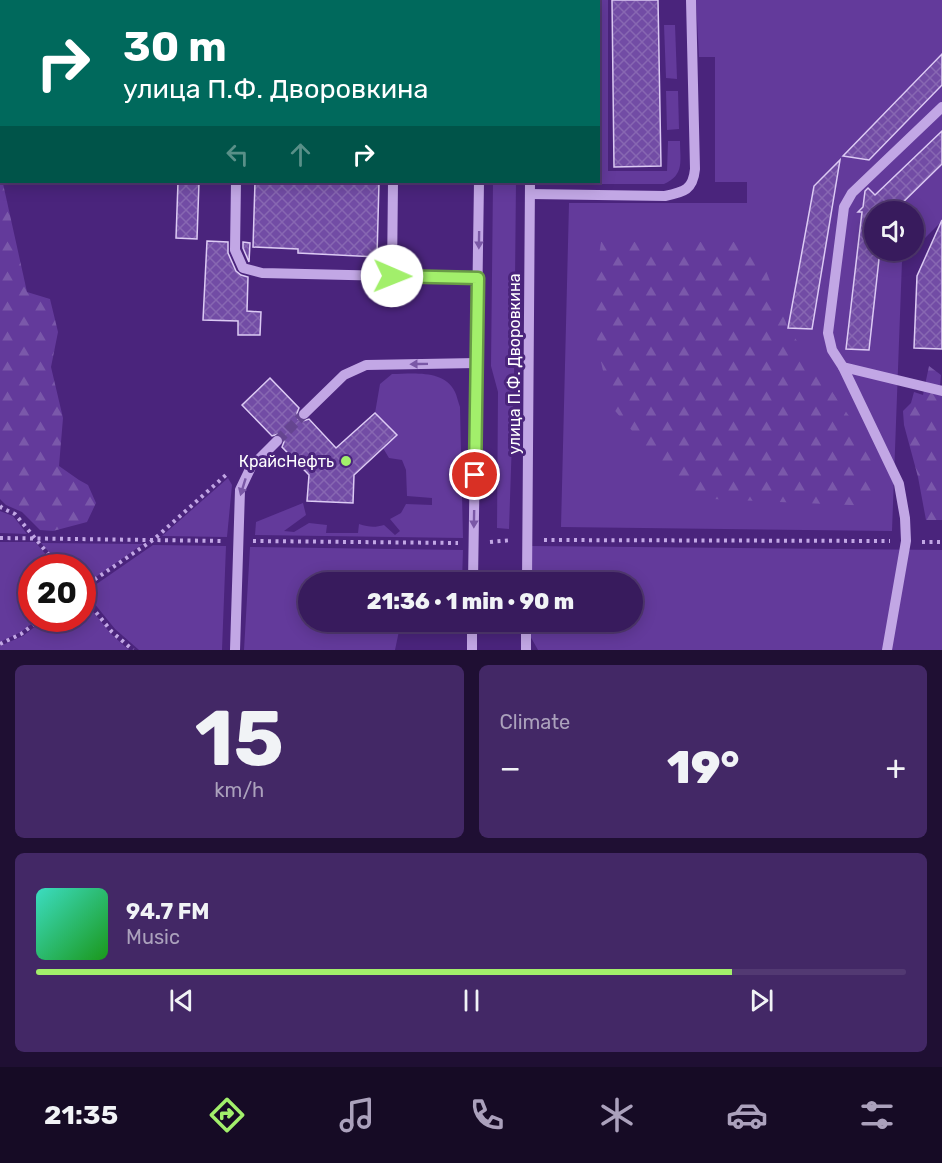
<!DOCTYPE html>
<html lang="en">
<head>
<meta charset="utf-8">
<style>
  body { margin:0; font-family:Rubik,sans-serif; background:#432866; color:#f1f3f6; height:100vh; display:flex; flex-direction:column; font-size:22px; white-space:nowrap }
  * { box-sizing:border-box; margin:0 }
  p { font-size:20px; color:#aba1bc }
  .icon { flex:none; width:33px; height:33px; fill:none; stroke:currentColor; stroke-width:2; stroke-linecap:round; stroke-linejoin:round }
  .map { position:relative; height:650px; overflow:hidden }
  .sheet { display:flex; flex-direction:column; gap:15px; padding:15px; background:#1f0f33; flex:1 }
  .sheet>* { flex:none }
  .guide { position:absolute; left:0px; top:0px; width:600px; height:183px; box-shadow:0 3px 15px #0003,0 0 0 2px #523972; background:#00695c; color:#fff; overflow:hidden }
  .tools { position:absolute; left:864px; top:201px; display:grid; gap:12px }
  .tools a { display:grid; place-items:center; width:60px; height:60px; border-radius:50%; background:#381b5d; box-shadow:0 3px 15px #0003,0 0 0 2px #523972; font-size:30px }
  .speed { position:absolute; left:18px; top:554px; display:flex; gap:12px; font-size:30px; font-weight:700; text-align:center }
  .speed>* { display:grid; place-content:center; width:78px; height:78px; border-radius:50%; background:#381b5d; box-shadow:0 3px 15px #0003,0 0 0 2px #523972; line-height:1 }
  .speed .limit { border:9px solid #d22; background:#fff; color:#111 }
  .pin { position:absolute; display:grid; place-items:center; width:51px; height:51px; color:#fff; margin:-26px; border:3px solid #fff; border-radius:50%; box-shadow:0 2px 6px #0007 }
  .me { position:absolute; width:66px; margin:-33px; rotate:91deg; stroke-linejoin:round; filter:drop-shadow(0 0 4px #0008) }
  .turn { display:flex; align-items:center; gap:21px; height:126px; padding:0 24px; font-size:27px }
  .turn .icon { width:78px; height:78px; stroke-width:2.5 }
  .turn b { display:block; font-size:42px; line-height:51px }
  .lanes { display:flex; align-items:center; height:57px; padding:0 24px; background:#0003; justify-content:center; gap:30px; direction:ltr }
  .lanes .off { opacity:.35 }
  .big { font-size:45px; font-weight:800; line-height:1.1 }
  .sheet .tile { flex:1; display:flex; flex-direction:column; justify-content:center; gap:9px; min-width:0; padding:0 21px; border-radius:9px; background:#432866 }
  .sheet .dial { align-items:center; gap:0 }
  .dial b { font-size:78px; line-height:1 }
  .song { display:flex; align-items:center; gap:18px }
  .cover { width:72px; height:72px; border-radius:9px; background:linear-gradient(135deg,hsl(170 70% 55%),hsl(120 70% 35%)) }
  .played { height:6px; border-radius:3px; background:linear-gradient(90deg,#a2ef6b 80%,#523972 80%) }
  .keys { display:flex; justify-content:space-around; direction:ltr }
  .heat { display:flex; justify-content:space-between; align-items:center; font-size:33px; direction:ltr }
  .sheet .tiles { flex:1; display:grid; gap:15px; grid-template-columns:1fr 1fr }
  .tile:last-child { grid-column:span 2 }
  .trip { position:absolute; left:298px; top:572px; width:345px; height:60px; border-radius:30px; background:#381b5d; box-shadow:0 3px 15px #0003,0 0 0 2px #523972; font-weight:800; line-height:60px; text-align:center }
  .tabs { display:flex; height:96px; justify-content:space-around; align-items:center; background:#160b25; color:#aba1bc }
  .tabs .icon { width:42px; height:42px }
  .tabs .active { color:#a2ef6b }
  .tabs b { font-size:27px; color:#f1f3f6 }
  .map>svg:first-child { display:block }
  .green { fill:#633a9b }
  .forest { fill:url(#forest-firs) }
  .building { fill:url(#building-cross-hatch); stroke:#dccaf4; stroke-width:1.5 }
  .lines { fill:none; stroke-linecap:round; stroke-linejoin:round }
  .minor-tunnel { stroke:#654590; stroke-width:10; stroke-dasharray:10 5; stroke-linecap:butt }
  .path { stroke:#c2a7e5; stroke-width:4; stroke-dasharray:3 4.5; stroke-linecap:butt }
  .minor { stroke:#c2a7e5; stroke-width:10 }
  .oneway { fill:#7a58a6 }
  .route-casing { stroke:#699b46; stroke-width:15 }
  .route { stroke:#a2ef6b; stroke-width:10 }
  .poi-dot { fill:#a2ef6b; stroke:#4a247c; stroke-width:2 }
  .labels { text-anchor:middle; stroke-width:6; stroke-linejoin:round; paint-order:stroke }
  .street-label { font-size:16px; fill:#fff; stroke:#4a247c }
  .poi-label { font-size:16px; fill:#fff; stroke:#4a247c; text-anchor:end }
</style>
</head>
<body>
<div class="map">
<svg width="942" height="650" viewBox="0 0 942 650">
  <defs>
    <pattern id="forest-firs" width="22" height="20" patternUnits="userSpaceOnUse" patternTransform="scale(1.5)"><rect width="22" height="20" fill="#633a9b"/><path d="M5 1l3.5 6h-7zM16 11l3.5 6h-7z" fill="#7a58aa"/></pattern>
    <pattern id="building-cross-hatch" width="8" height="8" patternUnits="userSpaceOnUse" patternTransform="scale(1.5)"><rect width="8" height="8" fill="#724ca5"/><path d="M0 0l8 8M0 8l8-8" fill="none" stroke="#8767b2"/></pattern>
  </defs>
  <rect width="100%" height="100%" fill="#4a247c"/>
  <g class="green">
    <path d="M 564,0 L 608,0 L 608,171 L 667,171 L 668,141 L 680,141 C 680,160 685,175 664,184 L 563,184 L 563,182 L 598,182 L 598,2 L 564,2 Z"/>
    <polygon points="696,0 942,0 942,221 914,249 914,212 874,212 874,250 912,251 902,261 892,531 561,527 569,203 747,203 747,182 715,182 715,57 699,57"/>
    <polygon points="664,25 675,25 677,79 666,78"/>
    <polygon points="666,91 678,91 679,129 667,130"/>
    <polygon points="493,182 516,182 514,380 509,529 497,528 498,392 491,366"/>
    <path d="M 392,374 C 412,374 444,369 455,392 C 457,396 458,402 460,407 L 463,538 L 255,535 L 256,522 L 303,503 L 306,515 L 284,531 L 294,532 L 309,523 L 327,525 L 326,533 L 358,533 L 359,524 C 369,527 374,528 384,525 L 395,535 L 400,531 L 390,519 L 401,513 L 406,504 L 432,505 L 432,498 L 407,496 L 406,470 L 402,460 L 389,458 L 383,448 L 397,435 L 375,413 L 380,384 Z"/>
    <polygon points="228,478 232,485 227,537 162,536"/>
    <polygon points="0,511 13,516 27,534 0,533"/>
    <polygon points="0,542 35,542 57,567 32,567 32,618 39,618 21,632 0,642"/>
    <polygon points="41,543 143,544 83,586 82,567 62,567"/>
    <polygon points="153,545 226,546 222,650 139,650 115,629 85,592"/>
    <polygon points="532,546 942,550 942,650 538,650 529,634 529,621 633,621 633,582 531,582"/>
    <polygon points="250,547 463,550 462,582 309,582 309,621 442,621 427,631 399,631 395,650 244,650"/>
    <polygon points="83,599 111,634 129,650 0,650 0,646 23,636 46,618 82,618"/>
  </g>
  <g class="forest">
    <polygon points="0,170 27,292 50,299 58,332 51,367 63,418 59,466 79,480 88,485 96,503 87,522 53,531 40,530 22,512 6,505 0,499"/>
    <polygon points="601,242 755,242 788,328 876,455 874,506 689,498 611,406 599,353 592,302"/>
    <polygon points="929,366 941,375 940,386 942,385 942,520 926,520 918,477 904,425 903,411 911,403 914,392 923,395"/>
  </g>
  <g class="building">
    <polygon points="612,0 658,0 661,166 614,167"/>
    <polygon points="942,54 942,85 869,160 843,156"/>
    <polygon points="942,131 942,164 893,212 874,212 874,250 880,250 869,350 846,349 862,212 858,212 863,207 865,191 868,188 875,195"/>
    <polygon points="840,160 812,329 788,328 814,186"/>
    <polygon points="178,182 199,182 197,239 176,238"/>
    <polygon points="255,182 379,182 377,257 298,253 298,249 253,247"/>
    <polygon points="942,220 942,349 914,348 917,276"/>
    <polygon points="207,241 228,242 228,253 236,271 241,275 248,277 247,311 261,312 260,335 238,335 238,321 203,320"/>
    <polygon points="243,242 250,243 249,262 243,248"/>
    <polygon points="270,378 299,408 297,413 298,419 303,421 309,419 336,448 375,413 397,435 354,475 353,503 307,501 309,475 282,447 284,442 283,436 278,434 272,436 242,405"/>
  </g>
  <g class="lines">
    <polyline class="minor-tunnel" points="277,441 304,414"/>
    <g class="path">
      <polyline points="0,506 2,508 15,514 59,567"/>
      <polyline points="0,538 224,541"/>
      <polyline points="544,540 890,541"/>
      <polyline points="253,541 458,543"/>
      <polyline points="490,542 512,540"/>
      <polyline points="922,542 942,542"/>
      <polyline points="82,588 153,540 226,475"/>
      <polyline points="82,595 112,632 133,650"/>
      <polyline points="0,644 21,634 42,618"/>
    </g>
    <g class="minor">
      <polyline points="260,0 260,2"/>
      <polyline points="481,2 481,0"/>
      <polyline points="531,2 531,0"/>
      <polyline points="942,107 852,193 844,207 828,333 832,350 843,367 942,391"/>
      <polyline points="236,182 235,250 243,268 262,273 478,278"/>
      <path d="M 530,194 L 665,196 C 684,192 693,190 695,169 L 691,0"/>
      <polyline points="392,276 393,182"/>
      <polyline points="843,367 899,484 905,518 906,541 887,650"/>
      <polyline points="304,414 344,375 366,365 477,363"/>
      <polyline points="473,582 479,182"/>
      <polyline points="527,582 530,182"/>
      <polyline points="235,650 240,490 251,467 277,441"/>
      <polyline points="472,650 472,621"/>
      <polyline points="526,650 526,621"/>
    </g>
  </g>
  <defs><path id="oneway-solid" d="M-6-.8H1V-3.2L6.5 0L1 3.2V.8H-6Z" transform="scale(1.5)"/></defs>
  <g class="oneway">
    <use href="#oneway-solid" transform="translate(479 240) rotate(91)"/>
    <use href="#oneway-solid" transform="translate(419 364) rotate(179)"/>
    <use href="#oneway-solid" transform="translate(243 487) rotate(107)"/>
    <use href="#oneway-solid" transform="translate(474 519) rotate(91)"/>
  </g>
  <g class="lines">
    <defs>
      <polyline id="route" points="392,276 478,278 475,475"/>
    </defs>
    <use href="#route" class="route-casing"/>
    <use href="#route" class="route"/>
  </g>
  <circle class="poi-dot" cx="346" cy="461" r="6"/>
  <g class="labels">
    <g class="street-label">
      <text transform="translate(514 364) rotate(-90)" y="6">улица П.Ф. Дворовкина</text>
    </g>
    <g class="poi-label">
      <text x="334" y="467">КрайсНефть</text>
    </g>
  </g>
</svg>
<div class="tools">
<a><svg class="icon" aria-label="sound" viewBox="0 0 24 24"><path d="M4 9h4l5-4v14l-5-4H4zM17 9q2 3 0 6"/></svg></a>
</div>
<div class="speed"><div class="limit">20</div></div>
<div class="pin" style="left:475px;top:475px;background:#d93025"><svg class="icon" aria-label="arrive" viewBox="0 0 24 24"><path d="M6 21V4h12l-3 4 3 4H6"/></svg></div>
<svg class="me" style="left:392px;top:276px" viewBox="-20 -20 40 40"><circle r="19" fill="#fff"/><path d="M0-13L10 11 0 6-10 11z" fill="#a2ef6b"/></svg>
<div class="trip">21:36 · 1 min · 90 m</div>
<div class="guide">
<div class="turn"><svg class="icon" aria-label="right" viewBox="0 0 24 24"><path d="M7 20v-9h11M14 6l5 5-5 5"/></svg><div><b>30 m</b>улица П.Ф. Дворовкина</div></div>
<div class="lanes"><svg class="icon off" aria-label="left" viewBox="0 0 24 24"><path d="M17 20v-9H6M10 6l-5 5 5 5"/></svg><svg class="icon off" aria-label="ahead" viewBox="0 0 24 24"><path d="M12 20V5M6 11l6-6 6 6"/></svg><svg class="icon" aria-label="right" viewBox="0 0 24 24"><path d="M7 20v-9h11M14 6l5 5-5 5"/></svg></div>
</div>
</div>
<section class="sheet">
<div class="tiles">
<div class="tile dial"><b>15</b><p>km/h</p></div>
<div class="tile"><p>Climate</p>
<div class="heat"><a>−</a><b class="big">19°</b><a>+</a></div>
</div>
<div class="tile">
<div class="song"><i class="cover"></i><div><b>94.7 FM</b><p>Music</p></div></div>
<div class="played"></div>
<div class="keys"><svg class="icon" aria-label="previous" viewBox="0 0 24 24"><path d="M18 5L8 12l10 7zM5 5v14"/></svg><svg class="icon" aria-label="pause" viewBox="0 0 24 24"><path d="M8 5v14M16 5v14"/></svg><svg class="icon" aria-label="next" viewBox="0 0 24 24"><path d="M6 5l10 7-10 7zM19 5v14"/></svg></div>
</div>
</div>
</section>
<nav class="tabs">
<b>21:35</b>
<svg class="icon active" aria-label="directions" viewBox="0 0 24 24"><path d="M12 3l9 9-9 9-9-9zM9 14v-3h6M13 9l2 2-2 2"/></svg>
<svg class="icon" aria-label="music" viewBox="0 0 24 24"><path d="M9 18V5l10-2v13"/><circle cx="6" cy="18" r="3"/><circle cx="16" cy="16" r="3"/></svg>
<svg class="icon" aria-label="phone" viewBox="0 0 24 24"><path d="M5 4h4l2 5-3 2q2 4 5 5l2-3 5 2v4C11 20 4 13 5 4z"/></svg>
<svg class="icon" aria-label="climate" viewBox="0 0 24 24"><path d="M12 3v18M4 7l16 10M4 17L20 7"/></svg>
<svg class="icon" aria-label="car" viewBox="0 0 24 24"><path d="M5 17H2v-5l4-1 3-4h7l3 4 3 1v5h-3M9 17h6M6 11h13"/><circle cx="7" cy="17" r="2"/><circle cx="17" cy="17" r="2"/></svg>
<svg class="icon" aria-label="filters" viewBox="0 0 24 24"><path d="M4 7h16M4 17h16"/><circle cx="9" cy="7" r="2"/><circle cx="15" cy="17" r="2"/></svg>
</nav>
</body>
</html>
